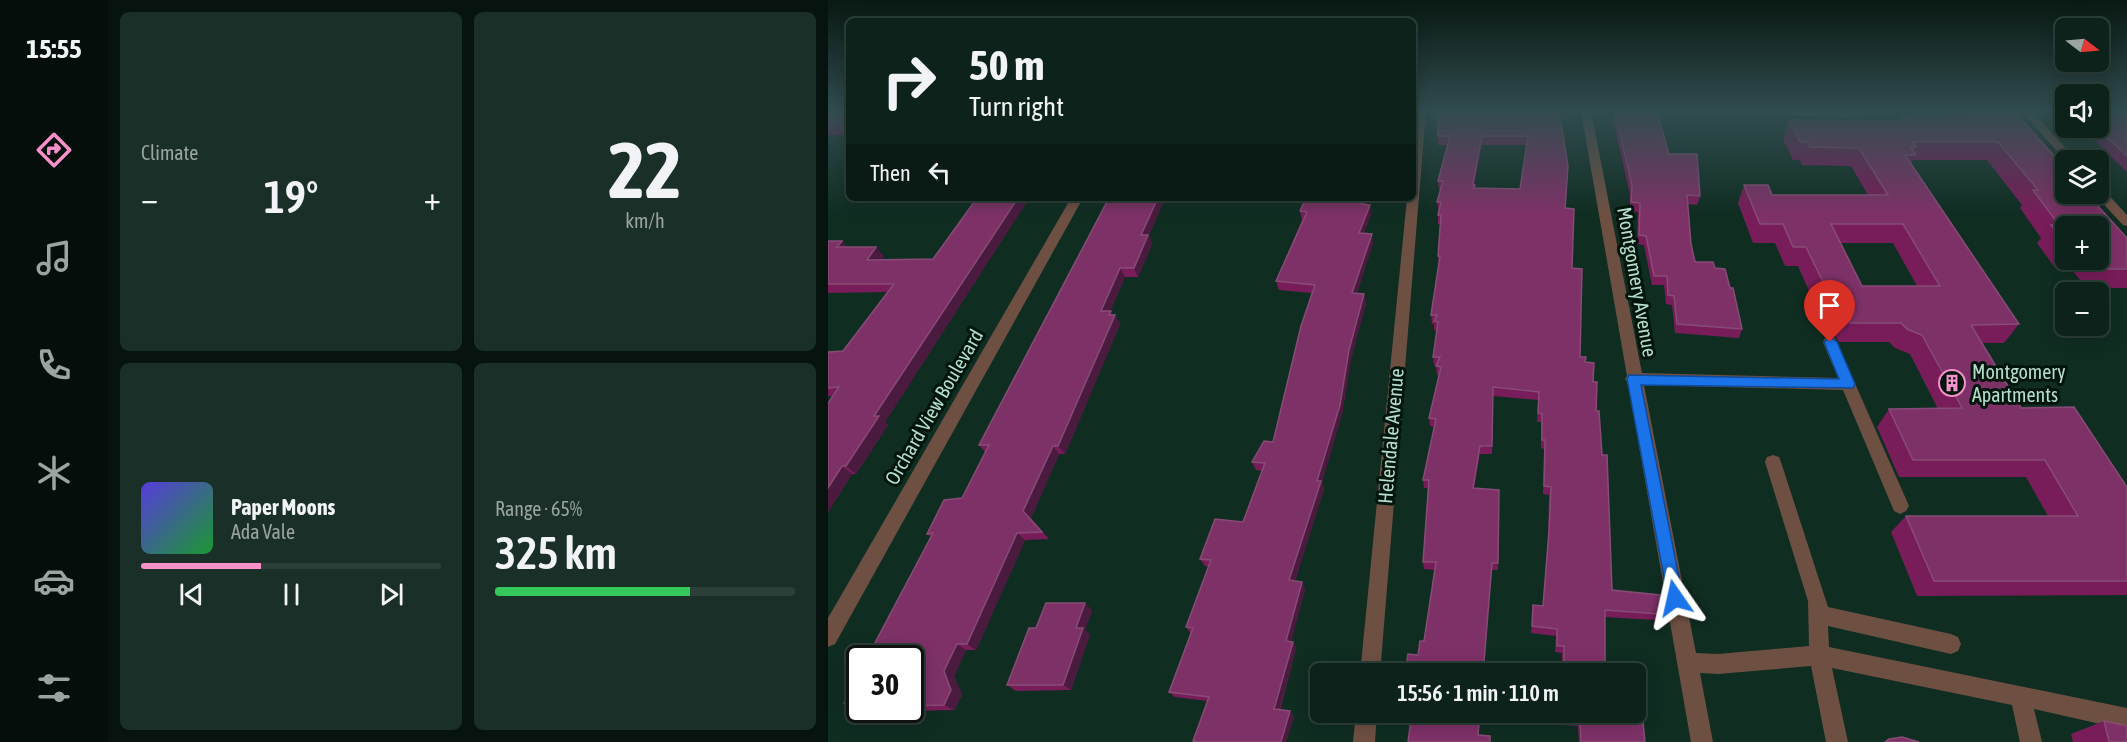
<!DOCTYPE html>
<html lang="en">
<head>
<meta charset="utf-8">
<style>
  body { margin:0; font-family:"Asap Condensed",sans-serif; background:#1a2f27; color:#f1f3f6; height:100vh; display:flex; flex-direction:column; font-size:22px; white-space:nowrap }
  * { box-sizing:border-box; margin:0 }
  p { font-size:20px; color:#9aa4a2 }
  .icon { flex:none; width:33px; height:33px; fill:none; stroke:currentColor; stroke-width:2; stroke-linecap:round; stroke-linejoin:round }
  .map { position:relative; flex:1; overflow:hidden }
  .side { display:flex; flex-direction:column; gap:12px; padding:12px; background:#07130e; width:720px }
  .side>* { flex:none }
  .top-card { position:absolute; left:18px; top:18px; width:570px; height:183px; border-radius:9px; box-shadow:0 3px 15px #0003,0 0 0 2px #2c3f39; background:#0c221a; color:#f1f3f6; overflow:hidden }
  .needle { width:39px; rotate:106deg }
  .buttons { position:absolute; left:1227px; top:18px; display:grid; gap:12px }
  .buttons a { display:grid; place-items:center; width:54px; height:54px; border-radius:9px; background:#0c221a; box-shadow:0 3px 15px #0003,0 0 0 2px #2c3f39; font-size:30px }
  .speed { position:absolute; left:18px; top:645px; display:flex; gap:12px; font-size:30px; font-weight:700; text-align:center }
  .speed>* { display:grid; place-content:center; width:78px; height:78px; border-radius:50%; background:#0c221a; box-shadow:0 3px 15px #0003,0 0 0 2px #2c3f39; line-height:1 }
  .speed .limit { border:3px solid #111; border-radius:9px; background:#fff; color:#111 }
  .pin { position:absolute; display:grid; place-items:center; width:51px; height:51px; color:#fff; margin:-62px -26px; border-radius:50% 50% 50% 0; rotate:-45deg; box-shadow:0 0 6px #0007 }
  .pin .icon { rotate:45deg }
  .me { position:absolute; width:66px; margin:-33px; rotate:349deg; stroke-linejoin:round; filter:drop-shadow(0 0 4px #0008) }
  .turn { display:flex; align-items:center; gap:21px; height:126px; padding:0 24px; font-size:27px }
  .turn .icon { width:78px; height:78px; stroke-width:2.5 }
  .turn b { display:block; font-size:42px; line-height:51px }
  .then { display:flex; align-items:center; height:57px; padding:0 24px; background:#0003; gap:12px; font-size:22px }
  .big { font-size:45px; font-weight:600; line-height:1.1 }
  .side .tile { flex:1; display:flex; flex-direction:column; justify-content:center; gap:9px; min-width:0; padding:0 21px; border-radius:9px; background:#1a2f27 }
  .side .dial { align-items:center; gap:0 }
  .dial b { font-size:78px; line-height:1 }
  .song { display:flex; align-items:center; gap:18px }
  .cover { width:72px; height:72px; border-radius:9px; background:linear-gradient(135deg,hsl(250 70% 55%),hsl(130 70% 35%)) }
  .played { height:6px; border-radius:3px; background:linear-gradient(90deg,#f890cb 40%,#2c3f39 40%) }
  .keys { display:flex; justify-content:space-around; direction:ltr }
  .heat { display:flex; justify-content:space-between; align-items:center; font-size:33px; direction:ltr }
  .charge { height:9px; border-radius:4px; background:linear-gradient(90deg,#34c759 65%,#2c3f39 0) }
  .side .tiles { flex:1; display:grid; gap:12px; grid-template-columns:repeat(2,1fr) }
  .trip { position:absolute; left:482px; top:663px; width:336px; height:60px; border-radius:9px; background:#0c221a; box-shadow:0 3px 15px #0003,0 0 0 2px #2c3f39; font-weight:600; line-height:60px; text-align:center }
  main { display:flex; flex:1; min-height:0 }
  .tab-bar { display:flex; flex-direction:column; width:108px; justify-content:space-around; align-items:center; background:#050e0a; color:#9aa4a2 }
  .tab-bar .icon { width:42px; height:42px }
  .tab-bar .selected { color:#f890cb }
  .tab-bar b { font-size:27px; color:#f1f3f6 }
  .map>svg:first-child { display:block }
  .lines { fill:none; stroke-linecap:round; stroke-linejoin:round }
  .minor { fill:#6e5043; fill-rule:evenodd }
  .wall { fill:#781d5a; fill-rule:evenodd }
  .shaded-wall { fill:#4b1a3f }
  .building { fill:#7e3167; stroke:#864c76; stroke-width:1.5; fill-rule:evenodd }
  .route { fill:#1a73e8; stroke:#114b97; stroke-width:1.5 }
  .labels { text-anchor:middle; stroke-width:6; stroke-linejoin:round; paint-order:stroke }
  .street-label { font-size:20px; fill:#b4decb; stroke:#00150b }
  .poi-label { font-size:20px; fill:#b4decb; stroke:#00150b; text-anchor:start }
</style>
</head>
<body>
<main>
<nav class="tab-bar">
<b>15:55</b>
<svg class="icon selected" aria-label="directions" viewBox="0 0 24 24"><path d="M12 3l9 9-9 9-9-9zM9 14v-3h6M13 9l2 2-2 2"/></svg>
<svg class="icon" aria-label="music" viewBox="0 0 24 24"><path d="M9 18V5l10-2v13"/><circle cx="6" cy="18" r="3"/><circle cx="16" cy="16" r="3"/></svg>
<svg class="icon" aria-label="phone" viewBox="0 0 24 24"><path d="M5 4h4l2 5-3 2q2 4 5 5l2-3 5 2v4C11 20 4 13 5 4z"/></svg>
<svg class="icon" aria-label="climate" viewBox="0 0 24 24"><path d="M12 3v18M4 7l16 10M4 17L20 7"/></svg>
<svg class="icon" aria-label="car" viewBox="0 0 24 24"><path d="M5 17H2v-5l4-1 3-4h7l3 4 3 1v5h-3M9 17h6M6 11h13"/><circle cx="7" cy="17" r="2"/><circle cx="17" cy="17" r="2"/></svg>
<svg class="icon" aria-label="filters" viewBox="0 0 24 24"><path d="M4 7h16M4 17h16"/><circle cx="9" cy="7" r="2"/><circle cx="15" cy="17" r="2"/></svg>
</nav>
<section class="side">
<div class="tiles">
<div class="tile"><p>Climate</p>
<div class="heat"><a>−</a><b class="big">19°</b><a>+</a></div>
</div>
<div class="tile dial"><b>22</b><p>km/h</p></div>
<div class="tile">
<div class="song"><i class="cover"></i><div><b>Paper Moons</b><p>Ada Vale</p></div></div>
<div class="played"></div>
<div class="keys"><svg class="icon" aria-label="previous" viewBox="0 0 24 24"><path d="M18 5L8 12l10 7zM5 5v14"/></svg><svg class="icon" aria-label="pause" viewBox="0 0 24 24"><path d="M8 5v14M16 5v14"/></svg><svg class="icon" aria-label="next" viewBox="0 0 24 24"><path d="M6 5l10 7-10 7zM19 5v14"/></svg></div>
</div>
<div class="tile"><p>Range · 65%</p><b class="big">325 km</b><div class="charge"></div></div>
</div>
</section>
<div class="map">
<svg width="1299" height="742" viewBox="0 0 1299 742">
  <rect width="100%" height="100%" fill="#102d22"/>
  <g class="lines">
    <g class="minor">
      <polygon points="588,111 598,111 552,674 532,674 579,198 585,198 585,138"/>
      <polygon points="753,111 763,111 814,373 1010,378 995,342 997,338 1007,338 1081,506 1078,511 1072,514 1066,511 1015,390 816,385 868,653 890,654 981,646 980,601 937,462 939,457 945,455 951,457 953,462 1000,607 1123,634 1130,637 1133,644 1130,651 1123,654 1000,626 1001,647 1299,708 1299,730 1206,709 1214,742 1192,742 1184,705 1004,668 1020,742 998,742 983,666 890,674 872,673 885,742 863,742 800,383 797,379 799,376"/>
      <polygon points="945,111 1058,111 1053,114 1012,118 950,114"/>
      <polygon points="1193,111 1204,111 1248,160 1238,161"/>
      <polygon points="1270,188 1274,188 1299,215 1299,226 1295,225 1266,194 1270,194"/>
      <polygon points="243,198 255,198 7,644 0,647 0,618"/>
      <polygon points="528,712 549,712 547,742 525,742"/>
    </g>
  </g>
  <g class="wall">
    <rect x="0" y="111" width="21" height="24"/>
    <path d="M 731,111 L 737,208 L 744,268 L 752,357 L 757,362 L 765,382 L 774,455 L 784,590 L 831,614 L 828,620 L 777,617 L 777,667 L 806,674 L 734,674 L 734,653 L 727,652 L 728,636 L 703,633 L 705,605 L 715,606 L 720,538 L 721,495 L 715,494 L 716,449 L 713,448 L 713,422 L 709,422 L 710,400 L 665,396 L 664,454 L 652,454 L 646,488 L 670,563 L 670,570 L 664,570 L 590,655 L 596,641 L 607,570 L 596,569 L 595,562 L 600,488 L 596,488 L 595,480 L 606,427 L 602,426 L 601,418 L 611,375 L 609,375 L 608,366 L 606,365 L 605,357 L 609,331 L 606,330 L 606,324 L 604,324 L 603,315 L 611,265 L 610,256 L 612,224 L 610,224 L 610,215 L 611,211 L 609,202 L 613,190 L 611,190 L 610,181 L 619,145 L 610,145 L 610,136 ZM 654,145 L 699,145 L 692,189 L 647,188 L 646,185 Z"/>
    <path d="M 1121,111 L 1186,111 L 1299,238 L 1299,288 L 1259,288 L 1242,268 L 1227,268 L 1209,243 L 1213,238 L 1192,208 L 1194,205 L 1159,160 L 1085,160 L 1083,163 L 1191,324 L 1176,343 L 1154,343 L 1193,408 L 1299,487 L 1299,595 L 1089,596 L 1063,532 L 1078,516 L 1220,516 L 1198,477 L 1071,477 L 1049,427 L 1061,409 L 1110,409 L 1082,354 L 1067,348 L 1061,342 L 1011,342 L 1007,336 L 1001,336 L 970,266 L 957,266 L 947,243 L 925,243 L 910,203 L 916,185 L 944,195 L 1040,195 L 1023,166 L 974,165 L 972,160 L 965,160 L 955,139 L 961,120 L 1073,121 L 1075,115 L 1119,115 ZM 1238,226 L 1270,260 L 1238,260 ZM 1012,243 L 1065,243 L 1089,286 L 1034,286 Z"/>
    <polygon points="1299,111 1299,172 1254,128 1270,128"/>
    <polygon points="787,112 841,154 872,196 869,205 860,204 863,244 867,262 887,268 914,329 911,338 847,333 844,305 838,304 836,285 824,285 816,245 809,244 810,212 802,211 802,194 785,120"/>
    <polygon points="147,198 201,198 57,422 60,425 28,474 24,474 0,512 0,403 5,396 0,396 0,352 15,351 59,292 0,293 0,241 19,247 56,256 53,260 105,259 148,200"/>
    <polygon points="281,198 337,198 321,235 324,244 310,277 297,277 282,311 292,324 237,454 231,454 203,518 221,539 197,540 148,650 138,650 126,676 134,695 126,710 38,712 16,703 32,674 32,710 82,710 82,658 103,537 99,534 134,498 157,452 151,445"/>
    <polygon points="478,198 541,198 538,205 543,214 536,233 545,243 529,293 538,303 523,359 514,414 494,482 496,489 467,581 474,582 477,589 463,641 465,642 468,648 452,710 466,716 458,742 366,742 365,741 379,701 347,697 341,692 363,634 358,627 380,567 377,566 372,559 415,522 434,471 428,470 424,462 445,442 484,293 451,290 448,281 474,220 472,211"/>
    <polygon points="264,610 257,630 262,634 243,690 188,691 179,685 208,628"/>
    <polygon points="808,700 817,742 751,742 750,726 735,725 735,712 807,712"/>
    <polygon points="1276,721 1299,742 1245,742 1243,734"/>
  </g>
  <g class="shaded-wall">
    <polygon points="654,136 654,145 645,193 645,184"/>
    <polygon points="190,198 201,198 57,422 60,425 28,474 18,466 46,416"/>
    <polygon points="330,198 337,198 321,235 324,244 310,277 306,268 313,235"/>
    <polygon points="536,198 541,198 535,213 534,204"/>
    <polygon points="542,205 543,214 533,242 531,233"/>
    <polygon points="544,234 545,243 526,302 524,293"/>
    <polygon points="14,241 22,250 9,247"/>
    <polygon points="48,247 56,256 46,269 39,260"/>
    <polygon points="292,268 297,277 278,320 273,311"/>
    <polygon points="536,294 538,303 523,359 514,414 494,482 496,489 465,587 461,580 489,481 521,350"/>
    <polygon points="283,311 286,318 287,315 292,324 237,454 230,446"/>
    <polygon points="225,446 231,454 203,518 221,539 195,511"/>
    <polygon points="652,446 652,454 645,496 645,488"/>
    <polygon points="14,466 24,474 0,512 0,488"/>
    <polygon points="189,533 197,540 148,650 139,644"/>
    <polygon points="474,582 477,589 462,647 458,641"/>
    <polygon points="257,603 264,610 257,630 262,634 243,690 235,685 248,628"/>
    <polygon points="465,642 468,648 450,714 446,709"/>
    <polygon points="129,644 138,650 126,676 134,695 126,710 116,705 116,671"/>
    <polygon points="462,711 466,716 458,742 453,742"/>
  </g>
  <g class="building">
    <rect x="0" y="111" width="21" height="11"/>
    <path d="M 620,111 L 731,111 L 740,166 L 737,208 L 746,209 L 744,268 L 754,269 L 752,357 L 758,357 L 757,362 L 766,363 L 765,382 L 769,382 L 768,411 L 771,411 L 774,455 L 779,455 L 784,590 L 832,595 L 831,614 L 777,610 L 777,667 L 806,669 L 806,674 L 736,674 L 736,646 L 729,646 L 729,629 L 704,626 L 705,605 L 715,606 L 721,531 L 723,487 L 716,486 L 717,440 L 714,440 L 714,414 L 710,413 L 711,392 L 665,387 L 664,446 L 652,446 L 645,488 L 671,490 L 670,563 L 664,563 L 655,674 L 577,674 L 580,654 L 590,655 L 592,641 L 596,641 L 608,562 L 595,562 L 601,480 L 595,480 L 608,419 L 601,418 L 613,367 L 608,366 L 612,357 L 605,357 L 610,322 L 606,321 L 609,315 L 603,315 L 612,256 L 610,256 L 613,215 L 610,215 L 613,202 L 609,202 L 615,181 L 610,181 L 622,136 L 610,136 L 610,112 ZM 654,136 L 700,136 L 692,189 L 646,188 L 647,185 L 645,184 Z"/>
    <path d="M 1135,111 L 1186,111 L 1238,169 L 1238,194 L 1259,194 L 1299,238 L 1299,269 L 1275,269 L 1267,260 L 1270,260 L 1270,226 L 1238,226 L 1238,243 L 1223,225 L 1231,225 L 1205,190 L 1210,190 L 1170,142 L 1085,142 L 1088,147 L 1083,147 L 1088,155 L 1077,155 L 1191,324 L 1143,325 L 1193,408 L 1246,407 L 1299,487 L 1299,581 L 1106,581 L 1078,516 L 1250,516 L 1217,460 L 1085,460 L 1061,409 L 1134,408 L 1094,335 L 1079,329 L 1073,323 L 1022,323 L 1017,317 L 1012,317 L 978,247 L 965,247 L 955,224 L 932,224 L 916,185 L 940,185 L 944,195 L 1060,195 L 1031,148 L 982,147 L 979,142 L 972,142 L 961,120 L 1079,121 L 1075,115 L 1138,115 ZM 1003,224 L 1075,224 L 1112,286 L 1034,286 Z"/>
    <polygon points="1270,111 1299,111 1299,156 1269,128 1270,128"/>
    <polygon points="787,112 829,112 841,154 869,154 872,196 859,195 863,244 867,262 885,262 887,268 897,269 902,288 905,288 914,329 849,324 846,296 840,295 839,276 826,276 818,236 811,235 812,203 803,202 804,185"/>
    <polygon points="149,198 190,198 46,416 51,416 18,466 14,466 0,488 0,403 11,387 0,388 0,352 15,351 66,284 0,284 0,241 14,241 9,247 48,247 39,260 105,259"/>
    <polygon points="281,198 330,198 313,235 320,235 306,268 292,268 273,311 283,311 281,315 287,315 230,446 225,446 195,511 214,532 189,533 139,644 129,644 116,671 123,690 116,705 82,706 82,658 39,658 105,533 99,534 116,500 134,498 161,445 151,445"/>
    <polygon points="478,198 536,198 534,204 542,205 531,233 544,234 524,293 536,294 521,350 512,405 489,481 493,481 461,580 474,582 458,641 465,642 446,709 462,711 453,742 370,742 365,741 381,697 341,692 365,628 358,627 383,560 372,559 387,519 415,522 437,463 424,462 436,441 445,442 473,326 487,285 448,281 479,212 472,211"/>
    <polygon points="218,603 257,603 248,628 255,628 235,685 179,685 201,628 208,628"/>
    <polygon points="32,674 32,707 26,707 27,704 16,703"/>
    <polygon points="807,689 808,700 813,700 817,742 753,742 752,721 737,720 737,712 807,712"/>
    <polygon points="584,712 652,712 650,735 662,736 662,742 580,742"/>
    <polygon points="1276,721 1299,726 1299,742 1281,742"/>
    <polygon points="1074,737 1091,742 1057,742 1061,739"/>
  </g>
  <linearGradient id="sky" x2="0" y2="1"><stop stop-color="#091913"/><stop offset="0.52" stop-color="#314c4f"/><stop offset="1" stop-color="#314c4f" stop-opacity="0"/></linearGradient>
  <rect width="1299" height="215" fill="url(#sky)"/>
  <polygon class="route" points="1002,337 1009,342 1027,384 1025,388 813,385 855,598 853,604 847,606 841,604 799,379 801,375 1011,379 996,342"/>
  <defs>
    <symbol id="building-ring" viewBox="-11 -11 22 22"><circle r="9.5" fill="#00150b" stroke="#f890cb" stroke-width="1.5"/><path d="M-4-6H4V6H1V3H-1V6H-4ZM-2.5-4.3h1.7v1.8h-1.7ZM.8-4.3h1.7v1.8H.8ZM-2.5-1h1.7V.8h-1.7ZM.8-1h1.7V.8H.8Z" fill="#f890cb"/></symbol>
  </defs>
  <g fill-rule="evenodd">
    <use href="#building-ring" x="1109" y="368" width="30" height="30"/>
  </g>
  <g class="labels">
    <g class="street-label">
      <text transform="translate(809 282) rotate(80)" y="7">Montgomery Avenue</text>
      <text transform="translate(106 407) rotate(-60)" y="7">Orchard View Boulevard</text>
      <text transform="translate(563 436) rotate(-85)" y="7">Helendale Avenue</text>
    </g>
    <g class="poi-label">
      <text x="1144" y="379">Montgomery<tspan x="1144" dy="23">Apartments</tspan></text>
    </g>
  </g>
</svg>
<div class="buttons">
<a><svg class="needle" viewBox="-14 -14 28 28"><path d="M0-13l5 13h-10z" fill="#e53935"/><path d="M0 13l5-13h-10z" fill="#9aa4a2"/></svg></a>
<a><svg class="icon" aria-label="sound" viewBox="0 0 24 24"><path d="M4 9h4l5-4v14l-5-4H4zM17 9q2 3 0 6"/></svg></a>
<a><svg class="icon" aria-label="layers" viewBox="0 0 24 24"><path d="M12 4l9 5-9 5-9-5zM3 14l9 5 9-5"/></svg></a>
<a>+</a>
<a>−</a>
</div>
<div class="speed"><div class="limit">30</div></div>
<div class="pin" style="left:1002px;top:342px;background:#d93025"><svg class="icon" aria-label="arrive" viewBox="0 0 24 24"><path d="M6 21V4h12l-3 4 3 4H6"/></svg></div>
<svg class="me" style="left:847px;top:598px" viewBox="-20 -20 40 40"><path d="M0-17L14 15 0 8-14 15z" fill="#1a73e8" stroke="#fff" stroke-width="4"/></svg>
<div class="trip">15:56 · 1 min · 110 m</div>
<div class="top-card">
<div class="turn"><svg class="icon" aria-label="right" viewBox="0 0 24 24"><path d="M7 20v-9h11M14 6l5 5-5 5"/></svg><div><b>50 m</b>Turn right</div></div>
<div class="then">Then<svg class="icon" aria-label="left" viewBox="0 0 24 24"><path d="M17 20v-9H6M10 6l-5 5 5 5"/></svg></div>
</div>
</div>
</main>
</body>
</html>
